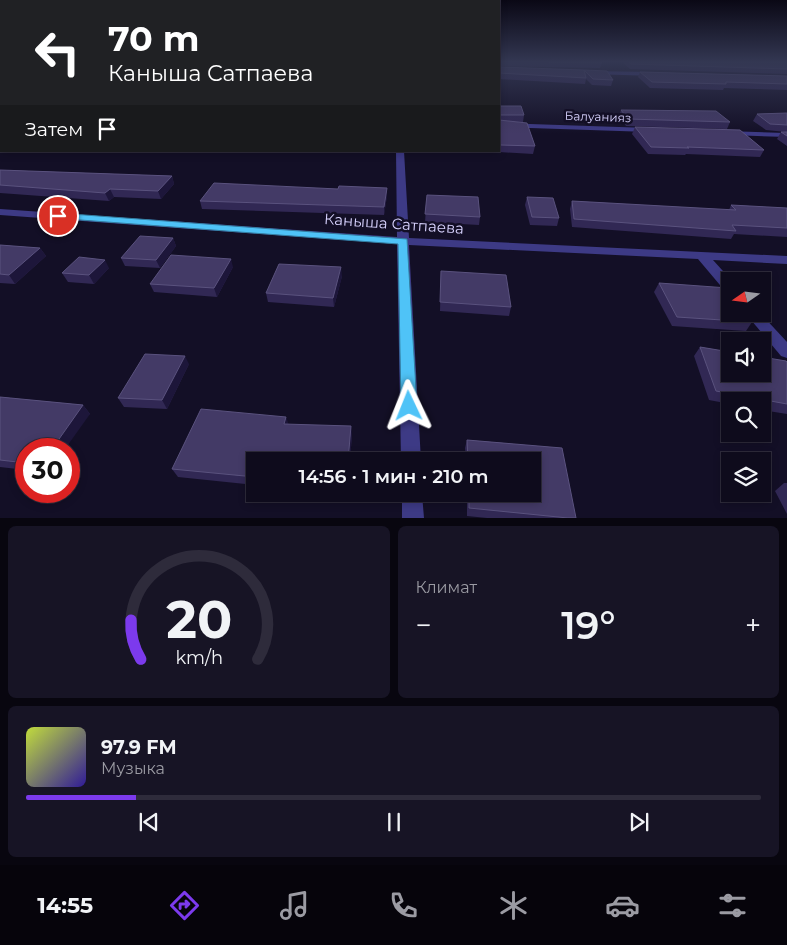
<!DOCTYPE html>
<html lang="ru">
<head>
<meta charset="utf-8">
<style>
  body { margin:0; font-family:Montserrat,sans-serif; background:#171425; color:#f1f3f6; height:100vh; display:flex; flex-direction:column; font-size:19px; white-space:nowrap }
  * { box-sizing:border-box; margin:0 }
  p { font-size:16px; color:#9b9ba3 }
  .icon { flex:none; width:28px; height:28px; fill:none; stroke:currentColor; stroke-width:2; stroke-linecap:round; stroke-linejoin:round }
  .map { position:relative; height:518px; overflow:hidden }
  .side { display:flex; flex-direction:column; gap:8px; padding:8px; background:#08060f; flex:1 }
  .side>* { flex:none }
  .top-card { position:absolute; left:0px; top:0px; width:500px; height:152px; box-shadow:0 2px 8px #0003,0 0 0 1px #2e2b3b; background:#202124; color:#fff; overflow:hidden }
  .needle { width:32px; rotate:256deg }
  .fabs { position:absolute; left:721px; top:272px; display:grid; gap:10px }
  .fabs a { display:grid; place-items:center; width:50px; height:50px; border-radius:0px; background:#0e0b1c; box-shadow:0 2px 8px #0003,0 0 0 1px #2e2b3b; font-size:25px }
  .speed { position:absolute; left:15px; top:438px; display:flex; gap:10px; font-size:25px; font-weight:700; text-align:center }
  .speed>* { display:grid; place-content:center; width:65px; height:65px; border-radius:50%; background:#0e0b1c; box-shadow:0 2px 8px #0003,0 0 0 1px #2e2b3b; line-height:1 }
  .speed .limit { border:8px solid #d22; background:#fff; color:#111 }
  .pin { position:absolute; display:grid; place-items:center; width:42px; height:42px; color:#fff; margin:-21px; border:2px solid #fff; border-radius:50%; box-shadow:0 1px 5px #0007 }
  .me { position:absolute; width:55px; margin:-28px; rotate:358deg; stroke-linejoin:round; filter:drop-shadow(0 0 4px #0008) }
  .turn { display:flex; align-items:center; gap:18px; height:105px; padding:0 25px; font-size:22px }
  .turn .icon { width:65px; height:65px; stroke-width:2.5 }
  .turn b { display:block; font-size:35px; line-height:42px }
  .then { display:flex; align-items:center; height:48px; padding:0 25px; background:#0003; gap:10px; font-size:19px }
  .big { font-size:38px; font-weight:600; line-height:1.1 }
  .side .tile { flex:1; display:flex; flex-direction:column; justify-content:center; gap:8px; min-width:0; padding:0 18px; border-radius:8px; background:#171425 }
  .side .dial { align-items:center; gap:0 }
  .dial svg { height:130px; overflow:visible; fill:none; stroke:#2e2b3b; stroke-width:7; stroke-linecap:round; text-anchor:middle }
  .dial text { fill:#f1f3f6; stroke:none }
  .song { display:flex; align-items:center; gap:15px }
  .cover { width:60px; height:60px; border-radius:8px; background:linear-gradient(135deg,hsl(70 70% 55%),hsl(250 70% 35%)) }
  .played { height:5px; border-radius:2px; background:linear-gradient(90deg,#7c3aed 15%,#2e2b3b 15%) }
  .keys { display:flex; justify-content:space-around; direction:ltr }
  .heat { display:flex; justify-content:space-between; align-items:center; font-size:28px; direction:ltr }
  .side .tiles { flex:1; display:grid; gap:8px; grid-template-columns:1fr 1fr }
  .tile:last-child { grid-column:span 2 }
  .trip { position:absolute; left:246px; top:452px; width:295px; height:50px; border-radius:0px; background:#0e0b1c; box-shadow:0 2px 8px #0003,0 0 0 1px #2e2b3b; font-weight:600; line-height:50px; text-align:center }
  .tabs { display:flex; height:80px; justify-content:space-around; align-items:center; background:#06040b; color:#9b9ba3 }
  .tabs .icon { width:35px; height:35px }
  .tabs .selected { color:#7c3aed }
  .tabs b { font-size:22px; color:#f1f3f6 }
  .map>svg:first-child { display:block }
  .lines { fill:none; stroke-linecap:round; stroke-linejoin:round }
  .minor { fill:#3d3a85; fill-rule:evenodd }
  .wall { fill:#312854 }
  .shaded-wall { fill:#1d163a }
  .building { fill:#433a66; stroke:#5a527e }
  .route { fill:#4fc3f7; stroke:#337fa1 }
  .labels { text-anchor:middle; stroke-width:5; stroke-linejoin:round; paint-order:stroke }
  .far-street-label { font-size:12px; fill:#d9d4ff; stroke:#130f26 }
  .street-label { font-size:15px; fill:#d9d4ff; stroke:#130f26 }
</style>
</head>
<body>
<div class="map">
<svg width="787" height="518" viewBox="0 0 787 518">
  <rect width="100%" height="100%" fill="#130f26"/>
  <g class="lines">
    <g class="minor">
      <polygon points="589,71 656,72 659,74 656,76 591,74"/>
      <polygon points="499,123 649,128 653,130 649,132 499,127"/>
      <polygon points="726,131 787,133 787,137 729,135 725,133"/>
      <polygon points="396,151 404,151 409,238 787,256 787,264 713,260 732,281 730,281 730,293 725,291 698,259 409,245 421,461 401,461 397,244 0,215 0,209 397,237"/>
      <polygon points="746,314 761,314 787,342 787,358 781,356"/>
      <polygon points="402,494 422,494 424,518 402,518"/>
    </g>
  </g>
  <g class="wall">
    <polygon points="499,62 601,62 602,63 600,68 499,66 500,67 584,70 613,80 611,86 592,85 586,79 585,84 499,79"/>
    <polygon points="622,62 787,62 787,74 630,69"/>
    <polygon points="640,72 787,76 787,90 724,88 723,90 650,88 638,77"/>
    <polygon points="499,106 524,115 523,122 511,122 535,146 533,154 499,152"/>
    <polygon points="621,110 730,122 727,129 626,126 619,116"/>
    <polygon points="787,113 787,146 777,139 781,132 786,132 766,130 753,121 757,114"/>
    <polygon points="635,127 764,150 760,157 686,154 685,155 648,154 632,134"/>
    <polygon points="0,170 172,176 174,184 161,199 114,197 109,201 0,193"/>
    <polygon points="387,188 387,196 384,215 202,209 200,201 338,189"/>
    <polygon points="427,195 480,217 479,225 425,222"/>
    <polygon points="527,197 559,218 557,226 530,225 525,205"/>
    <polygon points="572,201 729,210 731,205 787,208 787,237 734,234 731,239 572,227 570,209"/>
    <polygon points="173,238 176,246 160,268 125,266 121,258"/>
    <polygon points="0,245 40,248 46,256 15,284 0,283"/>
    <polygon points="233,267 217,297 154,292 150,284"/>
    <polygon points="109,268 94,284 68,282 62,273"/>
    <polygon points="441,271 511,307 509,316 440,311"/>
    <polygon points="342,276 334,307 268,302 266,293"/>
    <polygon points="659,283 752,322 746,331 672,326 654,292"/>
    <polygon points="700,347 787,362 787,414 762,410 762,401 730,401 730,404 709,400 694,356"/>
    <polygon points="189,364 167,409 124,407 118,398"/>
    <polygon points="0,397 83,405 90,414 26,449 26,470 0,467"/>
    <polygon points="289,425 352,434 350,461 255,461 255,485 178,477 172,469"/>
    <polygon points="467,440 562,448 576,518 487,518 467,516 467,494 532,494 532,461 466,461 465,448"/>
    <polygon points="784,483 787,483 787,514 775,491"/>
  </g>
  <g class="shaded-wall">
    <polygon points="172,176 174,184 161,199 158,191"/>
    <polygon points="387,188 387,196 384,215 384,207"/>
    <polygon points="110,189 114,197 109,201 105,193"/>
    <polygon points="173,238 176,246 160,268 156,260"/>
    <polygon points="40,248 46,256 15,284 9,275"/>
    <polygon points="231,259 233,267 217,297 214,288"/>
    <polygon points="105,260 109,268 94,284 89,275"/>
    <polygon points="341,267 342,276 334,307 333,298"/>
    <polygon points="185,356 189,364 167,409 162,400"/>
    <polygon points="83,405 90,414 65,449 52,449"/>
    <polygon points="286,417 289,425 284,424"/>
    <polygon points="351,426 352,434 350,461 348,461"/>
  </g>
  <g class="building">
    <polygon points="499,62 500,67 584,70 586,78 499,73"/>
    <polygon points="549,62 601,62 602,63"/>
    <polygon points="629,62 787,62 787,69 631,64"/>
    <polygon points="584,70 607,71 613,80 593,79"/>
    <rect x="0" y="72" width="1" height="44"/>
    <polygon points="640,72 787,76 787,84 726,82 726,84 652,82"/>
    <polygon points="499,106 521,106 524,115 500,115 499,118"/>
    <polygon points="621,110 716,111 730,122 628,119"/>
    <polygon points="787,113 787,125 770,124 757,114"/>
    <polygon points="499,120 527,123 535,146 500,145 499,142"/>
    <polygon points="635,127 740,130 764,150 687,147 689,148 651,147"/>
    <polygon points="781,132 787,132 787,136"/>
    <polygon points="0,170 172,176 158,191 110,189 105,193 0,185"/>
    <polygon points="214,183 338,189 339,186 387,188 384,207 200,201"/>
    <polygon points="427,195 478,197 480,217 425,214"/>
    <polygon points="527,197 553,198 559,218 532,217"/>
    <polygon points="572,201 736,210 731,205 787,208 787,228 732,225 736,231 574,219"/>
    <polygon points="140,236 173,238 156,260 121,258"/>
    <polygon points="0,245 40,248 9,275 0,274"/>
    <polygon points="171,255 231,259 214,288 150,284"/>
    <polygon points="79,257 105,260 89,275 62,273"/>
    <polygon points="279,264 341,267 333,298 266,293"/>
    <polygon points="441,271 506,275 511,307 440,302"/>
    <polygon points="659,283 728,288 730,290 730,314 747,314 752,322 677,317"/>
    <polygon points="700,347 730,352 730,374 762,374 762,357 786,361 787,362 787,404 716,391"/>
    <polygon points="145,354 185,356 162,400 118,398"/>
    <polygon points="0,397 83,405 52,449 26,449 26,463 0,460"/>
    <polygon points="201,409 286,417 284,424 351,426 348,461 255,461 255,477 172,469"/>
    <polygon points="467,440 562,448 576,518 568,518 469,508 469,494 532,494 532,461 468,461"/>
  </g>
  <linearGradient id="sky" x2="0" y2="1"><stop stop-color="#0a0815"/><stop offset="0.46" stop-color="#333752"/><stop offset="1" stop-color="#333752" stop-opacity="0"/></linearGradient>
  <rect width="787" height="134" fill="url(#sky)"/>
  <polygon class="route" points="58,213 407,239 417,406 415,411 409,413 403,411 401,406 398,244 54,218 53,216"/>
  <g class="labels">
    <g class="far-street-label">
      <text transform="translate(598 117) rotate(2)" y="4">Балуанияз</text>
    </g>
    <g class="street-label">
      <text transform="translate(394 224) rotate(4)" y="5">Каныша Сатпаева</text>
    </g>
  </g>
</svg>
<div class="fabs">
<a><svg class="needle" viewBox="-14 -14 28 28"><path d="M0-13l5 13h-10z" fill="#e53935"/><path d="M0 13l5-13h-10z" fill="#9b9ba3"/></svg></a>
<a><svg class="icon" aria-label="sound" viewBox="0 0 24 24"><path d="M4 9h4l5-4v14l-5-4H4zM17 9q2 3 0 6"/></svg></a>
<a><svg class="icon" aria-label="search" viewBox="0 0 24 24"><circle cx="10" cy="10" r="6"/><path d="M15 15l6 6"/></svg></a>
<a><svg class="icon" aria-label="layers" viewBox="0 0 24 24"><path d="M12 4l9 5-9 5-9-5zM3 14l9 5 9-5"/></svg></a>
</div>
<div class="speed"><div class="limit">30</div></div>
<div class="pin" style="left:58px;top:216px;background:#d93025"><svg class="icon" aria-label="arrive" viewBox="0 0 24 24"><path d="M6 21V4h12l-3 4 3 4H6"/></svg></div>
<svg class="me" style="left:409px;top:406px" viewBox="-20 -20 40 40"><path d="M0-17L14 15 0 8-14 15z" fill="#4fc3f7" stroke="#fff" stroke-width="4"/></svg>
<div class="trip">14:56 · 1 мин · 210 m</div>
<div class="top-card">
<div class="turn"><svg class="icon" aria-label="left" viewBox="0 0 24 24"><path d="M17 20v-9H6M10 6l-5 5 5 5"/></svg><div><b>70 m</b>Каныша Сатпаева</div></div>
<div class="then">Затем<svg class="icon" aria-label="arrive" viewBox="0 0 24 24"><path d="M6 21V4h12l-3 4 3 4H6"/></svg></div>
</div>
</div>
<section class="side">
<div class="tiles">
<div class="tile dial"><svg viewBox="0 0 100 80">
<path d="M14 69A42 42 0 1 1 86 69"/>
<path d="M14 69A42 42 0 0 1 8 45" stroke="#7c3aed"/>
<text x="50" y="56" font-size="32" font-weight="700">20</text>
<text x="50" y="72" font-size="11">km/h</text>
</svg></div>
<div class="tile"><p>Климат</p>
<div class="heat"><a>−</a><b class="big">19°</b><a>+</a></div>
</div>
<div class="tile">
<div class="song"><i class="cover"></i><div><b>97.9 FM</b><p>Музыка</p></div></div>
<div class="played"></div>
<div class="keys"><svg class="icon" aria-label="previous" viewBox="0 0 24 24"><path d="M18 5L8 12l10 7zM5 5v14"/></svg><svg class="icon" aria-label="pause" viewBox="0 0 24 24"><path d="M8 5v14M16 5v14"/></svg><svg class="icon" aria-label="next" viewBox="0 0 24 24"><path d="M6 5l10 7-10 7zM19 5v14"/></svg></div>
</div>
</div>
</section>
<nav class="tabs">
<b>14:55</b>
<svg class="icon selected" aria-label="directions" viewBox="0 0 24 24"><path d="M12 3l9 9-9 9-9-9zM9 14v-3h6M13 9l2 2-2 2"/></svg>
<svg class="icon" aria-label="music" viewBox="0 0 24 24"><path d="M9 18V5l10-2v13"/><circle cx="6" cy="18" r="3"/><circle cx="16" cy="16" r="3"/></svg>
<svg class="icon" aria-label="phone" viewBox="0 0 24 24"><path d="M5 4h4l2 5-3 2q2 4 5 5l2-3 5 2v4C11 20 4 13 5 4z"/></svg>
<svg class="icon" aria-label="climate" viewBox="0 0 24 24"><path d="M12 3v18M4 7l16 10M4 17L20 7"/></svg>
<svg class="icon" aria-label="car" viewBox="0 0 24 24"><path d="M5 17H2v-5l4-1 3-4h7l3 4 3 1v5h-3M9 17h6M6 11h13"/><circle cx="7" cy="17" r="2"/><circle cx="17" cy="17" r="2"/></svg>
<svg class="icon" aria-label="filters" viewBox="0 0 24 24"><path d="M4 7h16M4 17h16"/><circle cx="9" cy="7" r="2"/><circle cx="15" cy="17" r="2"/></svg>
</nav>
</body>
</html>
